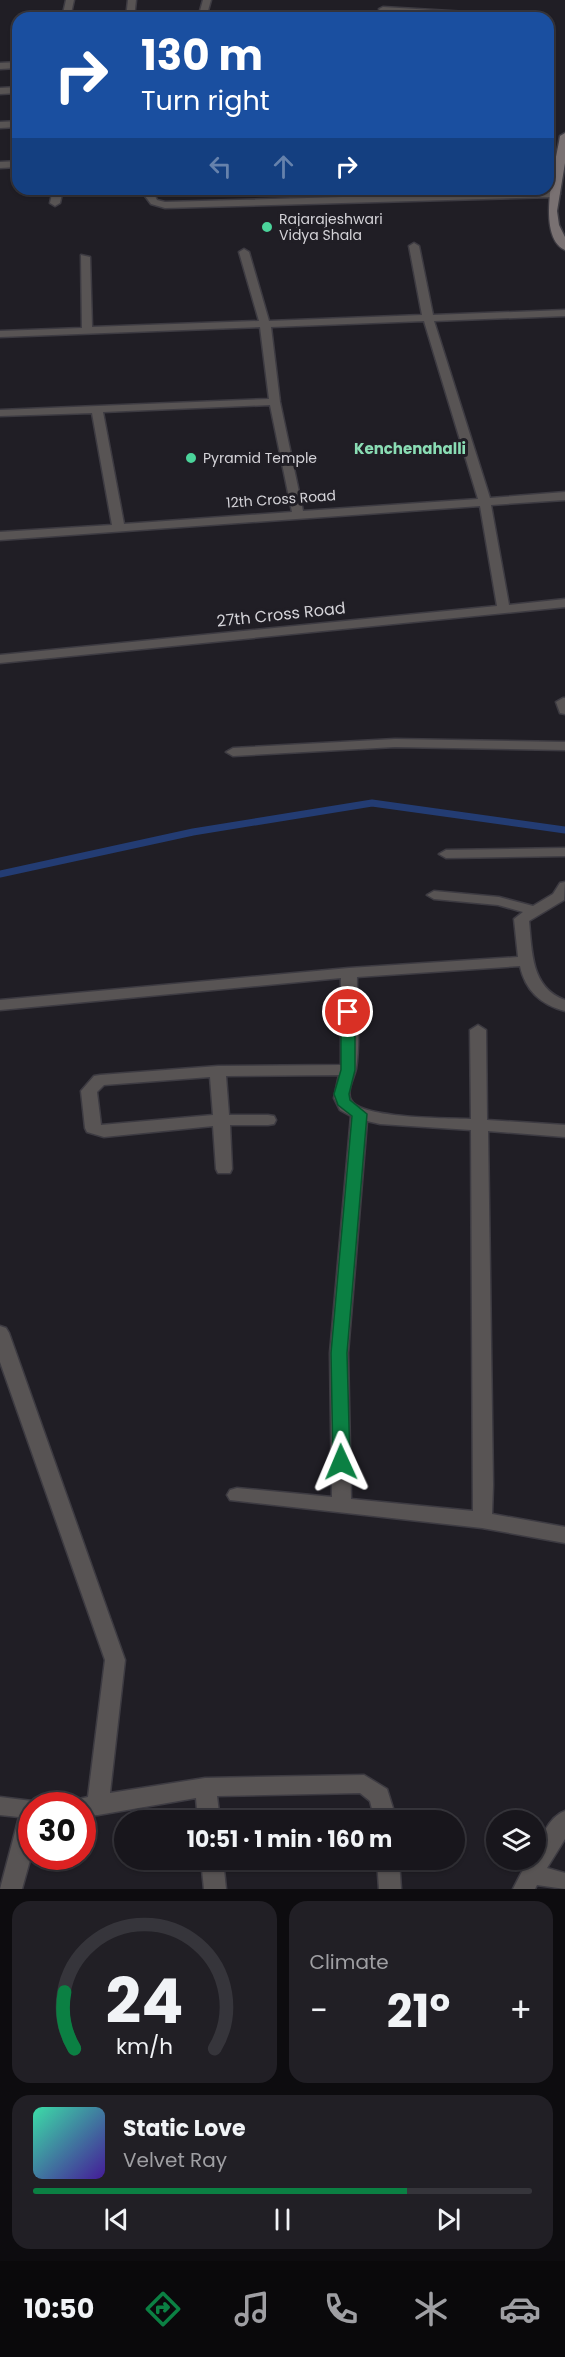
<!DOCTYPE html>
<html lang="en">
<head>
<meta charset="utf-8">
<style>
  body { margin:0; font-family:Poppins,sans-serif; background:#211f25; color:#f1f3f6; height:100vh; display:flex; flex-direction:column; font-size:22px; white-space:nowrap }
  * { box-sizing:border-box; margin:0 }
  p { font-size:20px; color:#9f9fa3 }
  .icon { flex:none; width:33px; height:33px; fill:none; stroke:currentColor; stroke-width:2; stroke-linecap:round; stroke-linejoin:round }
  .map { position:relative; height:1889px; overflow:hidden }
  .side { display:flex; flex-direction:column; gap:12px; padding:12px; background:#0d0c0f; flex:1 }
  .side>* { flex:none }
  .hud { position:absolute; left:12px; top:12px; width:542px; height:183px; border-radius:18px; box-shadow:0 2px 4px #0004,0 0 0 2px #36353b; background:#1a4fa0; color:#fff; overflow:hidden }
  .controls { position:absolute; left:486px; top:1810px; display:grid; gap:12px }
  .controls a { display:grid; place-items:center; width:60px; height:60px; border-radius:50%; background:#18161c; box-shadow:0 2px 4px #0004,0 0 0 2px #36353b; font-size:30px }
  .speed { position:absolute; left:18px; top:1792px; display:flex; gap:12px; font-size:30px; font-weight:700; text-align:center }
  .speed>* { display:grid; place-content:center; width:78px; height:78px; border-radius:50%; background:#18161c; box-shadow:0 2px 4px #0004,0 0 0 2px #36353b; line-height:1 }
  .speed .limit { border:9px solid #d22; background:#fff; color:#111 }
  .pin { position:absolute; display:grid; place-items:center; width:51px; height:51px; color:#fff; margin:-26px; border:3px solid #fff; border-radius:50%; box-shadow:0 2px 6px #0007 }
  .me { position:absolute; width:66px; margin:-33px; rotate:359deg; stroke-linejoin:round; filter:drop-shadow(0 0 4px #0008) }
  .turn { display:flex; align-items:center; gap:21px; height:126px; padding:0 30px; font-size:27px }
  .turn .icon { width:78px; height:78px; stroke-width:2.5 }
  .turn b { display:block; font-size:42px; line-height:51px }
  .lanes { display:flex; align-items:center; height:57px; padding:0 30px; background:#0003; justify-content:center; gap:30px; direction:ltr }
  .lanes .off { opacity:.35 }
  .big { font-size:45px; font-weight:700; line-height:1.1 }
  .side .tile { flex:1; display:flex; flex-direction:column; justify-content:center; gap:9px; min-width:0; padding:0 21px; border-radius:18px; background:#211f25 }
  .side .dial { align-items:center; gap:0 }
  .dial svg { height:156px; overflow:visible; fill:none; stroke:#36353b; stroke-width:7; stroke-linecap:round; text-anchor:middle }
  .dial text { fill:#f1f3f6; stroke:none }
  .song { display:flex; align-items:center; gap:18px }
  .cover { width:72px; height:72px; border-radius:9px; background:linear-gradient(135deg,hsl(160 70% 55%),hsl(260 70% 35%)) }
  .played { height:6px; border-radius:3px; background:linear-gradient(90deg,#0b8043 75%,#36353b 75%) }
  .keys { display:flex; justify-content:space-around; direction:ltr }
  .heat { display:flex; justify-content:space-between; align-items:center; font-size:33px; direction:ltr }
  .side .tiles { flex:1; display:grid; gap:12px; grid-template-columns:1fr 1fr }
  .tile:last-child { grid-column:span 2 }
  .trip { position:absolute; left:114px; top:1810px; width:351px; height:60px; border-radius:30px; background:#18161c; box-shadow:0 2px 4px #0004,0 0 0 2px #36353b; font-weight:700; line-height:60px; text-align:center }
  .dock { display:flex; height:96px; justify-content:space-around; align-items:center; background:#0a090b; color:#9f9fa3 }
  .dock .icon { width:42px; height:42px }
  .dock .selected { color:#0b8043 }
  .dock b { font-size:27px; color:#f1f3f6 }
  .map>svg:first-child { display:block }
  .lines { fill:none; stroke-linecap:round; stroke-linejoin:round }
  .stream { stroke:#233c73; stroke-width:7 }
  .minor-casing { stroke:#3d3b42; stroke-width:3 }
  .secondary-casing { stroke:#3d3b42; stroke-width:3 }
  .minor { fill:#585454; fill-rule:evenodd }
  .secondary { fill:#797172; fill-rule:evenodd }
  .route { fill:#0b8043; stroke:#07532c; stroke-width:1.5 }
  .poi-dot { fill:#4bd49b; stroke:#201e25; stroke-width:2 }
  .labels { text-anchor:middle; stroke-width:6; stroke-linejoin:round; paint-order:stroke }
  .far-poi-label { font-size:14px; fill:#d4d3d8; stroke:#201e25; text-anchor:start }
  .far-street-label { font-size:14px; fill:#d4d3d8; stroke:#201e25 }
  .far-neighbourhood-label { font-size:15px; font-weight:bold; fill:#8addb4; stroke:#201e25 }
  .street-label { font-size:16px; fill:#d4d3d8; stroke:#201e25 }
</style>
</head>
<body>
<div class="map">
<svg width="565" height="1889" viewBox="0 0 565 1889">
  <rect width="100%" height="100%" fill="#201e25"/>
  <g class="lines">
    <polyline class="stream" points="0,874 193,832 372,803 565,830"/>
    <defs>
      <g id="minor">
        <polygon points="66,0 74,0 70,18 62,18"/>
        <polygon points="128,0 136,0 134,18 126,18"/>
        <polygon points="203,0 211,0 206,18 198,18"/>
        <polygon points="383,7 467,12 480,18 380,11 379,9"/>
        <polygon points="18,62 18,68 0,69 0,63"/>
        <polygon points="18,87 18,93 0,94 0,88"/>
        <polygon points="18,121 18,127 0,128 0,122"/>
        <polygon points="18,161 18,167 0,168 0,162"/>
        <polygon points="53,189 63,189 60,203 55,206 50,203"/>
        <polygon points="147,189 157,189 155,196 157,200 165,202 555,191 560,194 555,197 165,208 151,204 145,196"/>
        <path d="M 414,243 L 419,246 L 433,315 L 565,310 L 565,316 L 434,321 L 490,498 L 565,492 L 565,500 L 491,505 L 509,605 L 565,599 L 565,607 L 0,663 L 0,655 L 497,606 L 480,506 L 0,540 L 0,532 L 112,525 L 92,413 L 0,416 L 0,410 L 269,399 L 260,327 L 0,337 L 0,331 L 82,328 L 81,255 L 90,257 L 92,327 L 259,321 L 239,252 L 244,249 L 249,252 L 269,321 L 422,315 L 409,246 ZM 424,321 L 478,499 L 303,511 L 280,402 L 271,327 ZM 270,405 L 292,512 L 124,524 L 103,412 Z"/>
        <polygon points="563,698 565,698 565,714 560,713 556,702"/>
        <polygon points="395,739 565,742 565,750 395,747 233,756 226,752 233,748"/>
        <polygon points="565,848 565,856 446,858 439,854 446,850"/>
        <path d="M 565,882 L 564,900 L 529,921 C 532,952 531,988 565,1000 L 565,1011 C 541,1005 525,990 520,966 L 357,977 C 356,1008 361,1039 356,1069 C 354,1078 346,1091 351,1100 C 360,1119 450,1118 471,1119 L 470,1030 L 478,1025 L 486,1030 L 487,1120 L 565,1125 L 565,1137 L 488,1131 L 493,1485 L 492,1514 L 565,1527 L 565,1543 L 482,1528 L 230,1500 L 227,1495 L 230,1490 L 237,1488 L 332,1497 L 330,1353 L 351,1116 L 340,1110 L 334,1098 L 339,1075 L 226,1076 L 229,1115 L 268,1115 L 274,1116 L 276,1120 L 274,1124 L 268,1125 L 230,1125 L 232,1169 L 230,1173 L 218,1173 L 216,1169 L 213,1126 L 104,1137 L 87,1132 L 85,1128 L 81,1091 L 94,1076 L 100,1075 L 218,1066 L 341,1065 L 341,978 L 0,1010 L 0,1000 L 349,968 L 518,957 L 514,919 L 523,912 L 498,905 L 434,899 L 427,895 L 434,891 L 499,897 L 533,906 L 553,894 L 560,883 ZM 210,1077 L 213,1115 L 101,1125 L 97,1092 L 104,1085 ZM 367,1121 L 380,1124 L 471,1130 L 473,1511 L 351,1499 L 348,1353 Z"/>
        <polygon points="0,1326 6,1328 9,1333 125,1660 110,1793 205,1778 364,1775 387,1789 397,1821 375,1821 370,1801 360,1793 217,1796 220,1821 198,1821 196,1798 98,1815 82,1816 82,1806 72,1806 74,1800 88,1797 105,1660 0,1362"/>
        <polygon points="0,1797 40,1802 41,1806 32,1806 32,1853 22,1889 0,1889 19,1817 0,1815"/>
        <path d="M 565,1811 L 565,1839 L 547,1868 L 565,1873 L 565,1889 L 537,1885 L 535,1889 L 513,1889 L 528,1860 L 536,1860 C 536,1844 549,1816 565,1811 Z"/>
        <polygon points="201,1860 223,1860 226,1889 204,1889"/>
        <polygon points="377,1860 399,1860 401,1889 379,1889"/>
      </g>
      <path id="secondary" d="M 565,133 L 565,163 L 557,211 L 559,225 L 565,237 L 565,250 C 535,236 556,162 560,136 Z"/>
    </defs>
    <use href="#minor" class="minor-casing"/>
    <use href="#secondary" class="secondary-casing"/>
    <use href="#minor" class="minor"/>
    <use href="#secondary" class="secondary"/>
  </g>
  <polygon class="route" points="348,1007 355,1012 355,1070 349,1094 350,1100 367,1114 347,1353 350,1462 347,1467 335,1467 333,1462 331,1353 352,1116 338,1105 334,1094 341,1070 341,1012"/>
  <g class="poi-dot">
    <circle cx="267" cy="227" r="6"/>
    <circle cx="191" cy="458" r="6"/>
  </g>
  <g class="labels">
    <g class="far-poi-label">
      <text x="279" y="224">Rajarajeshwari<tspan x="279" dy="16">Vidya Shala</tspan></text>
      <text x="203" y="463">Pyramid Temple</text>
    </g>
    <g class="far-street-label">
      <text transform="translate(281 499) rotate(-4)" y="5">12th Cross Road</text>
    </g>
    <g class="far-neighbourhood-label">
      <text x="410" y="454">Kenchenahalli</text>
    </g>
    <g class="street-label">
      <text transform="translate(281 614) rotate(-6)" y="6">27th Cross Road</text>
    </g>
  </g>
</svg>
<div class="controls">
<a><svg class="icon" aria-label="layers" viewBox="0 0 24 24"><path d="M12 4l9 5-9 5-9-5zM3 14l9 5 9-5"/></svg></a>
</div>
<div class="speed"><div class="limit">30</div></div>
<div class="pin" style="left:348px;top:1012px;background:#d93025"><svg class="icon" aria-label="arrive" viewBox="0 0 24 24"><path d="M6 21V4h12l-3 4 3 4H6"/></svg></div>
<svg class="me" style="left:341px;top:1462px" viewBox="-20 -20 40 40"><path d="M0-17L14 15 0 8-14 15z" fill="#0b8043" stroke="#fff" stroke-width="4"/></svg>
<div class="trip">10:51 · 1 min · 160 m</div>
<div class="hud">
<div class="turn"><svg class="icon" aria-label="right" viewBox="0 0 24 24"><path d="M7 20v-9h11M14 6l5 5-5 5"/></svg><div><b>130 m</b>Turn right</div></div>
<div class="lanes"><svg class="icon off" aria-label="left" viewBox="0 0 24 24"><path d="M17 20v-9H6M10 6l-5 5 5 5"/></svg><svg class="icon off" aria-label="ahead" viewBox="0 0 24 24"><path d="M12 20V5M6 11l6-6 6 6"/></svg><svg class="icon" aria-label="right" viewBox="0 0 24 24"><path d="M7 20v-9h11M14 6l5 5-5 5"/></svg></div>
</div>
</div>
<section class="side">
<div class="tiles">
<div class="tile dial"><svg viewBox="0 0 100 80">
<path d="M14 69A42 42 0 1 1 86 69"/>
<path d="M14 69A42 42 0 0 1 9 40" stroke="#0b8043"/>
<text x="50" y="56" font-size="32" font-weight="700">24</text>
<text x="50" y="72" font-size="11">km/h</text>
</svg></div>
<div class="tile"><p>Climate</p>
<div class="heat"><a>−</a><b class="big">21°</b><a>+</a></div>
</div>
<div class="tile">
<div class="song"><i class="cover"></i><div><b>Static Love</b><p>Velvet Ray</p></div></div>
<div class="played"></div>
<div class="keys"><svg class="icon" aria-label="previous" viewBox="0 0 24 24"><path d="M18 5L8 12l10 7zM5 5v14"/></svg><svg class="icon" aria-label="pause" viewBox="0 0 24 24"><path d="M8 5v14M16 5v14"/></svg><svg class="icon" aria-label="next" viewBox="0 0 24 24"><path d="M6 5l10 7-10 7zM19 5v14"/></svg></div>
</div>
</div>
</section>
<nav class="dock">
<b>10:50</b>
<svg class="icon selected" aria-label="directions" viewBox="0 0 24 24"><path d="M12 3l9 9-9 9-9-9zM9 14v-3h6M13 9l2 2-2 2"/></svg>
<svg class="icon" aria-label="music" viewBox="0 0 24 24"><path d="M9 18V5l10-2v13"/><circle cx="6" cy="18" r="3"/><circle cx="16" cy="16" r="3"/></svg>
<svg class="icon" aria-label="phone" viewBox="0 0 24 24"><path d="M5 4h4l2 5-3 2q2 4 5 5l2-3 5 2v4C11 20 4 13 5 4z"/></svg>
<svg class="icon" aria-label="climate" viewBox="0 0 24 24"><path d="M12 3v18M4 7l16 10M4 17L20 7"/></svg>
<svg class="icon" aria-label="car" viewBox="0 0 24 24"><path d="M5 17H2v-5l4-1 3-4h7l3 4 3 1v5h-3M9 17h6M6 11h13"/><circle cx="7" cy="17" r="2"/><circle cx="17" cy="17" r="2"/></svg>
</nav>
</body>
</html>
